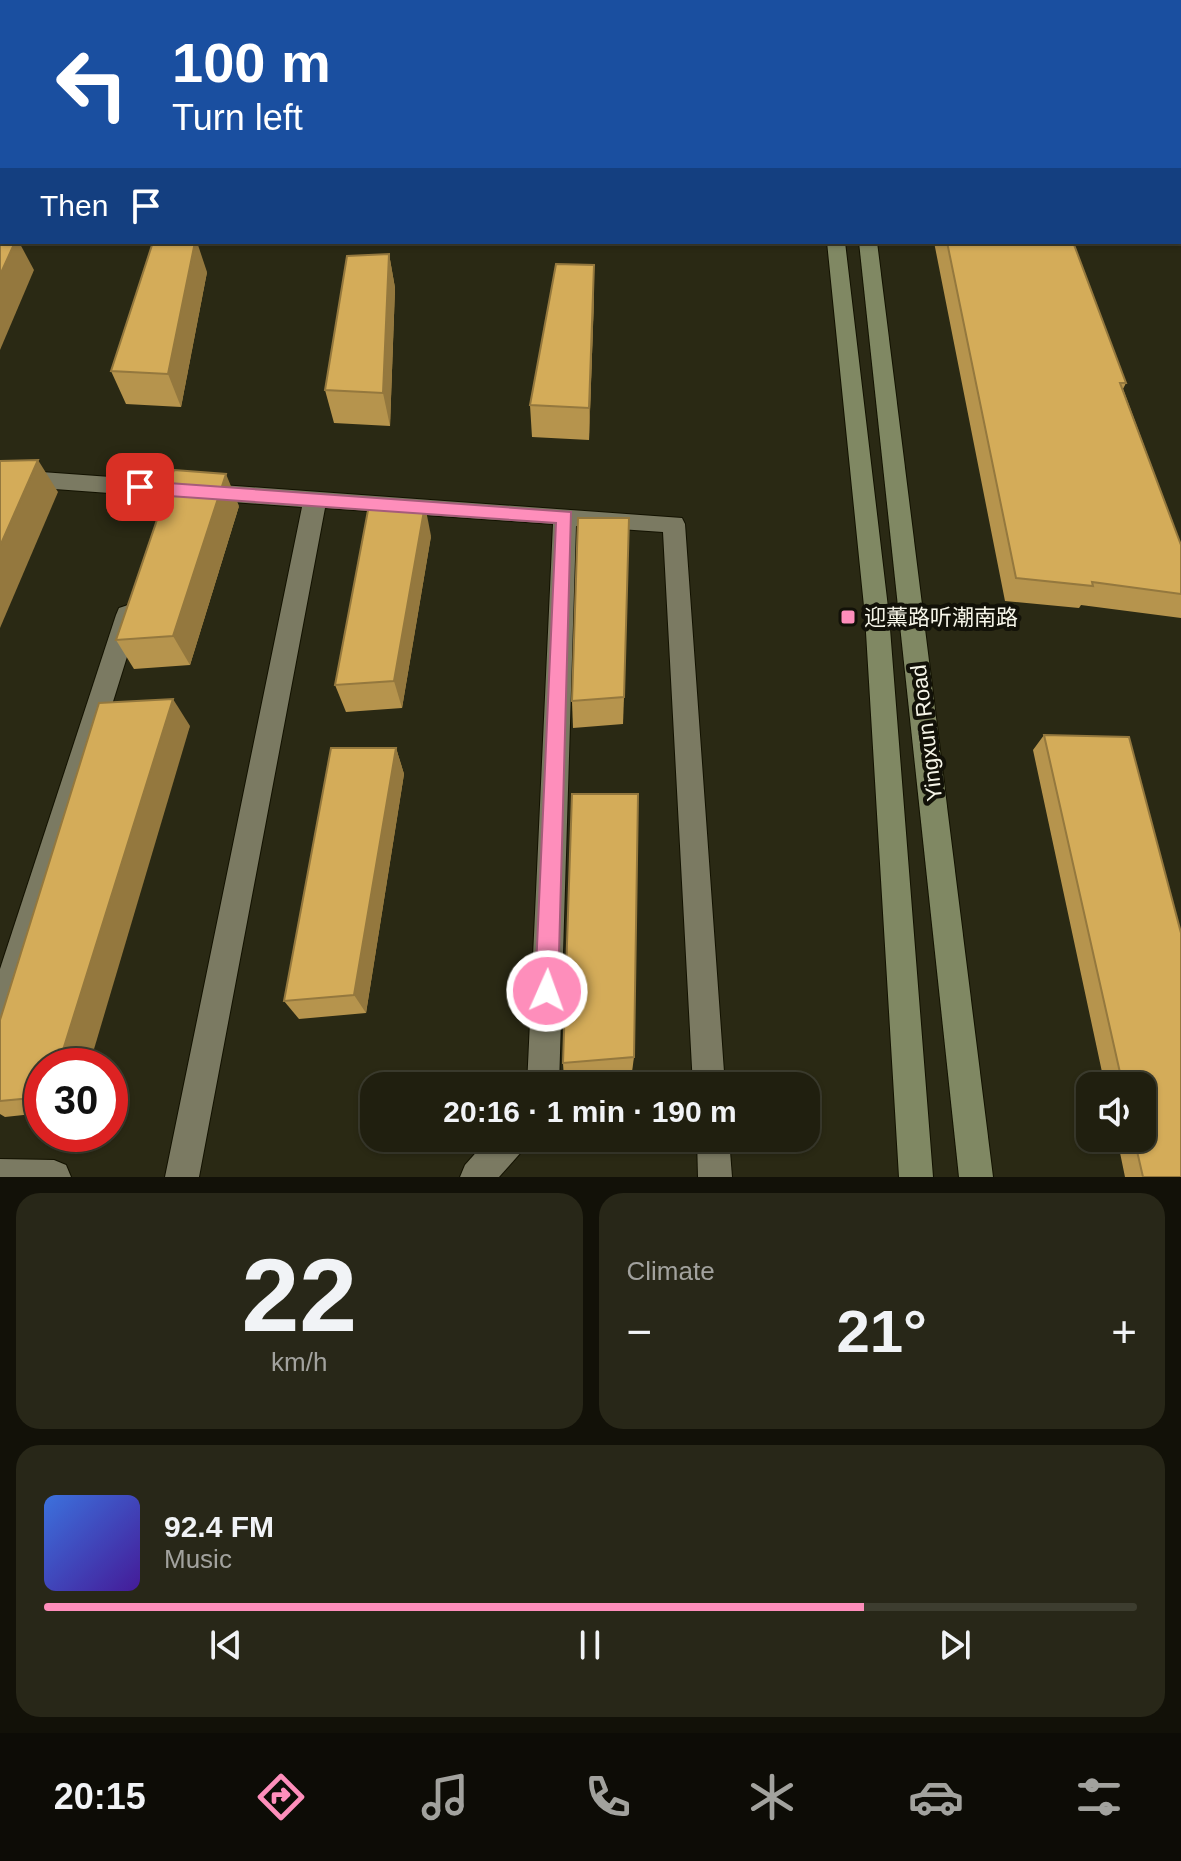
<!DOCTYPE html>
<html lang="en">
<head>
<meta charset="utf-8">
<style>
  body { margin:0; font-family:Arial,"Noto Sans SC",sans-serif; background:#282718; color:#f1f3f6; height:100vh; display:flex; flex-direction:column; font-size:30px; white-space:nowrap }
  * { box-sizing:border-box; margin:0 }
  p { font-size:26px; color:#a2a29e }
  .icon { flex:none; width:44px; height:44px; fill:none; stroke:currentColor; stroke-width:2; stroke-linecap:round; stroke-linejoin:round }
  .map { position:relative; height:1177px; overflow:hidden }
  .drawer { display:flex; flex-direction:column; gap:16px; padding:16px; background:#121108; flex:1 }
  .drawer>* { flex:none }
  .guide { position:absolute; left:0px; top:0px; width:1182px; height:244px; box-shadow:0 2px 6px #0004,0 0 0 2px #3d3d2f; background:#1a4fa0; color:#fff; overflow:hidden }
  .tools { position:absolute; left:1076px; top:1072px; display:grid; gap:16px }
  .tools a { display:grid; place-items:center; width:80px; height:80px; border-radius:16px; background:#201f0f; box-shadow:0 2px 6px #0004,0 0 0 2px #3d3d2f; font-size:40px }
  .speed { position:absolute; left:24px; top:1048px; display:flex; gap:16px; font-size:40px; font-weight:700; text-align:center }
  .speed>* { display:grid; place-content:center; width:104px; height:104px; border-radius:50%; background:#201f0f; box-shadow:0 2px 6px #0004,0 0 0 2px #3d3d2f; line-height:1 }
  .speed .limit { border:12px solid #d22; background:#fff; color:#111 }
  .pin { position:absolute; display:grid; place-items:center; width:68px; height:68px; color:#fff; margin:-34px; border-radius:16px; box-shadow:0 4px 12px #0006 }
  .me { position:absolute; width:88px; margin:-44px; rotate:2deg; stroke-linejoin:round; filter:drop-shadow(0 0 6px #0008) }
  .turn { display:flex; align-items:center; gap:28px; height:168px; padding:0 40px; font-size:36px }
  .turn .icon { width:104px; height:104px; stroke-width:2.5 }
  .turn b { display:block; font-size:56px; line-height:68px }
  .then { display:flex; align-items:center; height:76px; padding:0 40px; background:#0003; gap:16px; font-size:30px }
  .big { font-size:60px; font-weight:600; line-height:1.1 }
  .drawer .card { flex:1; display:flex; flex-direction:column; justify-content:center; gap:12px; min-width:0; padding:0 28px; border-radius:24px; background:#282718 }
  .drawer .dial { align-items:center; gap:0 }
  .dial b { font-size:104px; line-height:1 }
  .song { display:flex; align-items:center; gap:24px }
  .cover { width:96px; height:96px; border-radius:12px; background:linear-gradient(135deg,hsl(220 70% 55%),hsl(260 70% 35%)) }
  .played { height:8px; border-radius:4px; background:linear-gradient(90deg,#fe8ebb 75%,#3d3d2f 75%) }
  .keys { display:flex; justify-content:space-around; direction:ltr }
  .heat { display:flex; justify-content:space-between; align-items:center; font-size:44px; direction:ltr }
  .drawer .tiles { flex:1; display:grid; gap:16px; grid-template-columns:1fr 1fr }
  .card:last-child { grid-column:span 2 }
  .trip { position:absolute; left:360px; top:1072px; width:460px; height:80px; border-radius:24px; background:#201f0f; box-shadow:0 2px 6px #0004,0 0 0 2px #3d3d2f; font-weight:600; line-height:80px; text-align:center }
  .tab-bar { display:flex; height:128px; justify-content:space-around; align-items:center; background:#0d0c06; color:#a2a29e }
  .tab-bar .icon { width:56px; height:56px }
  .tab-bar .selected { color:#fe8ebb }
  .tab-bar b { font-size:36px; color:#f1f3f6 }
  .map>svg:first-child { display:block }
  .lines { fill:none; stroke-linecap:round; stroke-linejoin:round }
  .street-casing { stroke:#131201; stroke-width:2 }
  .secondary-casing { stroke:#131201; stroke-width:2 }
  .street { fill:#7b7a62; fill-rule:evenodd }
  .secondary { fill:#808863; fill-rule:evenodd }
  .wall { fill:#b6944d }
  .shaded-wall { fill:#94783e }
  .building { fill:#d4ac59; stroke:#94783e; stroke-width:2 }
  .route { fill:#fe8ebb; stroke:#a55c7a; stroke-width:2 }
  .poi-dot { fill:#fe8ebb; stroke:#121108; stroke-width:3 }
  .labels { text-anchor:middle; stroke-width:8; stroke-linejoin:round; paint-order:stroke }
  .poi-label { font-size:22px; fill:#f6f5e8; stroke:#121108; text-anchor:start }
  .street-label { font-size:22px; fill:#f6f5e8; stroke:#121108 }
</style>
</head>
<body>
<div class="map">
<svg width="1181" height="1177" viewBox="0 0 1181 1177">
  <rect width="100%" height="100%" fill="#2a2914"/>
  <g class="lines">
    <defs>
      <g id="street">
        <polygon points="0,469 682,518 685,524 725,1086 693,1086 663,532 576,526 559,1086 527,1086 553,524 325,508 199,1177 165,1177 302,507 0,485"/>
        <polygon points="128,605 137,608 140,615 15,1016 11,1027 0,1031 0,969 116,615 119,608"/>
        <polygon points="489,1138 527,1138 523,1150 499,1177 460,1177 465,1165"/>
        <polygon points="697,1138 729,1138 732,1177 698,1177"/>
        <polygon points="0,1159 54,1160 66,1165 71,1177 0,1177"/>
      </g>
      <g id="secondary">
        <polygon points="803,0 817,0 818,2 804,2"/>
        <polygon points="826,0 840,0 841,2 827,2"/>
        <polygon points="827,242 845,242 889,616 933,1177 899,1177 865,616"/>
        <polygon points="859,242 877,242 993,1177 959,1177"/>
      </g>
    </defs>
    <use href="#street" class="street-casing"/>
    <use href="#secondary" class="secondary-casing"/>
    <use href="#street" class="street"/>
    <use href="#secondary" class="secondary"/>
  </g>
  <g class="wall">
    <polygon points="0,0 2,2 2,93 0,93"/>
    <polygon points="219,0 284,0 283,2 220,2"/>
    <polygon points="1005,0 1181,0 1181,75 1180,2 1006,2"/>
    <polygon points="934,242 1073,242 1126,383 1123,389 1181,545 1181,618 1081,605 1079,608 1005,601"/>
    <polygon points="389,254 395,288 390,426 334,423 325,390"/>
    <polygon points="207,272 181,407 126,404 111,371"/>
    <polygon points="594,298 589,440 532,437 530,405"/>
    <polygon points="239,506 190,665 134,669 116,640"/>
    <polygon points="431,536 402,708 346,712 335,685"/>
    <polygon points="624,697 623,724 573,728 572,701"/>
    <polygon points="190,726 42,1066 42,1113 5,1117 0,1114 0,1020"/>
    <polygon points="1044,735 1181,1177 1125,1177 1117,1138 1142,1138 1142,1086 1105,1086 1033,750"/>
    <polygon points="396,748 404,774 366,1013 299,1019 284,1001"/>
    <polygon points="634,1057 632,1072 564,1078 563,1063"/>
  </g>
  <g class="shaded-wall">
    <polygon points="33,0 46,0 46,2 32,2"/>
    <polygon points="254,0 284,0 283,2 252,2"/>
    <polygon points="409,0 430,0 429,2 408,2"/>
    <polygon points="587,0 598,0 598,2 586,2"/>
    <polygon points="843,0 996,0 995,2 843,2"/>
    <polygon points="15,242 19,242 34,270 0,350 0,275"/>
    <polygon points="195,242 197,242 207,272 181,407 168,374"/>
    <polygon points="389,254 395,288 390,426 383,393"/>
    <polygon points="594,265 594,298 589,440 589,408"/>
    <polygon points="38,460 58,492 0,628 0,546"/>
    <polygon points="226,474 239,506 190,665 173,636"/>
    <polygon points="425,505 431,536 402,708 394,681"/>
    <polygon points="173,699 190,726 89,1066 58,1066"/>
    <polygon points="396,748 404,774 366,1013 354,995"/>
  </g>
  <g class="building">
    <polygon points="0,0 33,0 32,2 2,2 2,63 0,63"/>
    <polygon points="233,0 254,0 252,2"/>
    <polygon points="374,0 409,0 408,2 373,2"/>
    <polygon points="554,0 587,0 586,2 553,2"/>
    <polygon points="1025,0 1181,0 1181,54 1180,2 1026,2"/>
    <polygon points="0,236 2,236 2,242 15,242 0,275"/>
    <polygon points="153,242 195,242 168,374 111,371"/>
    <polygon points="947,242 1073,242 1126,383 1120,383 1181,545 1181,594 1092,582 1093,586 1016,578"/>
    <polygon points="389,254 383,393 325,390 347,256"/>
    <polygon points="556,264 594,265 589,408 530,405"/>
    <polygon points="38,460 0,546 0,461"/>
    <polygon points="174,470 226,474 173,636 116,640"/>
    <polygon points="369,505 425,505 394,681 335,685"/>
    <polygon points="578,518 629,518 624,697 572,701"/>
    <polygon points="173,699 58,1066 42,1066 42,1097 0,1101 0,1020 99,703"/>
    <polygon points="1044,735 1129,737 1181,933 1181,1177 1143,1177 1134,1138 1142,1138 1142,1086 1123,1086"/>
    <polygon points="331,748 396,748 354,995 284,1001"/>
    <polygon points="572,794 638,794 634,1057 563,1063"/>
  </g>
  <polygon class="route" points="140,481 571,512 558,991 555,999 547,1003 538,999 535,991 556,523 140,494 131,487"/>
  <rect class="poi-dot" x="840" y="609" width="16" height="16" rx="4"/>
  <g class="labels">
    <g class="poi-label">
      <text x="864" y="625">迎薰路听潮南路</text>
    </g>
    <g class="street-label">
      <text transform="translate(926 733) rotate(-97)" y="8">Yingxun Road</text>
    </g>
  </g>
</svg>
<div class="tools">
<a><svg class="icon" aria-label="sound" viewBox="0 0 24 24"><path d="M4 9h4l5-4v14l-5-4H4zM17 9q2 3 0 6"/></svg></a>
</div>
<div class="speed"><div class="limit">30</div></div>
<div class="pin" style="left:140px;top:487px;background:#d93025"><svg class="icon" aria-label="arrive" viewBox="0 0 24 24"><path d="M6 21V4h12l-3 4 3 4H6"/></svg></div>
<svg class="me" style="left:547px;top:991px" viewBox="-20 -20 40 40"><circle r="17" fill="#fe8ebb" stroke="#fff" stroke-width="3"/><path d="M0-11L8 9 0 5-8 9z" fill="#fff"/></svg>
<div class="trip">20:16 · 1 min · 190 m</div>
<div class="guide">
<div class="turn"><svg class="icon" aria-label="left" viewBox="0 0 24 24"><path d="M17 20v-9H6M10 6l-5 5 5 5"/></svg><div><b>100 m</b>Turn left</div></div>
<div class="then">Then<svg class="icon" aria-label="arrive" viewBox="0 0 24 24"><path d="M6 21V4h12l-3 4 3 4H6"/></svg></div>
</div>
</div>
<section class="drawer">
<div class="tiles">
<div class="card dial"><b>22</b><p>km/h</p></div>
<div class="card"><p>Climate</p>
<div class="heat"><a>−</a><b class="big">21°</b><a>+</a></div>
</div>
<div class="card">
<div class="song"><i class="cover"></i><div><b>92.4 FM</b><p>Music</p></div></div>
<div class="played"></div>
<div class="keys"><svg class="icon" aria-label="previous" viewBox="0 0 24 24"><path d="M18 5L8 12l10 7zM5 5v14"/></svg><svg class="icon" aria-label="pause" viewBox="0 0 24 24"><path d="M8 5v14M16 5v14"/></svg><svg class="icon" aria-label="next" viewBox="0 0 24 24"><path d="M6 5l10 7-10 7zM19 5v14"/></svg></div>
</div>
</div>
</section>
<nav class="tab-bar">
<b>20:15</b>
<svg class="icon selected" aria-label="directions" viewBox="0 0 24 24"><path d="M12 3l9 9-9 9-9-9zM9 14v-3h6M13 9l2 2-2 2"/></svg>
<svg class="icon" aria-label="music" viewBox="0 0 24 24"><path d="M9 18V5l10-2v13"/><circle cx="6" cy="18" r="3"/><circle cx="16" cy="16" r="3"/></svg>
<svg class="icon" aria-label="phone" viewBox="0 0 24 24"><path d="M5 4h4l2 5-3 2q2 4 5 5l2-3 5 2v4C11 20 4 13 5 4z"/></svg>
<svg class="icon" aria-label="climate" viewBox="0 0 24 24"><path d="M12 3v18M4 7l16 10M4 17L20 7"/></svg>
<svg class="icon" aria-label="car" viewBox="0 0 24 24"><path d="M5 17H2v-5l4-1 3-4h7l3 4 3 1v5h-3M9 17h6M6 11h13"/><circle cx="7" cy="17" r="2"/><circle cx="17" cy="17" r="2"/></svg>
<svg class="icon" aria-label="filters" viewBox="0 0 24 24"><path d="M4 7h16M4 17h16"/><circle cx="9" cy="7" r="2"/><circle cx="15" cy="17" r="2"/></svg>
</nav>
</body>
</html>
